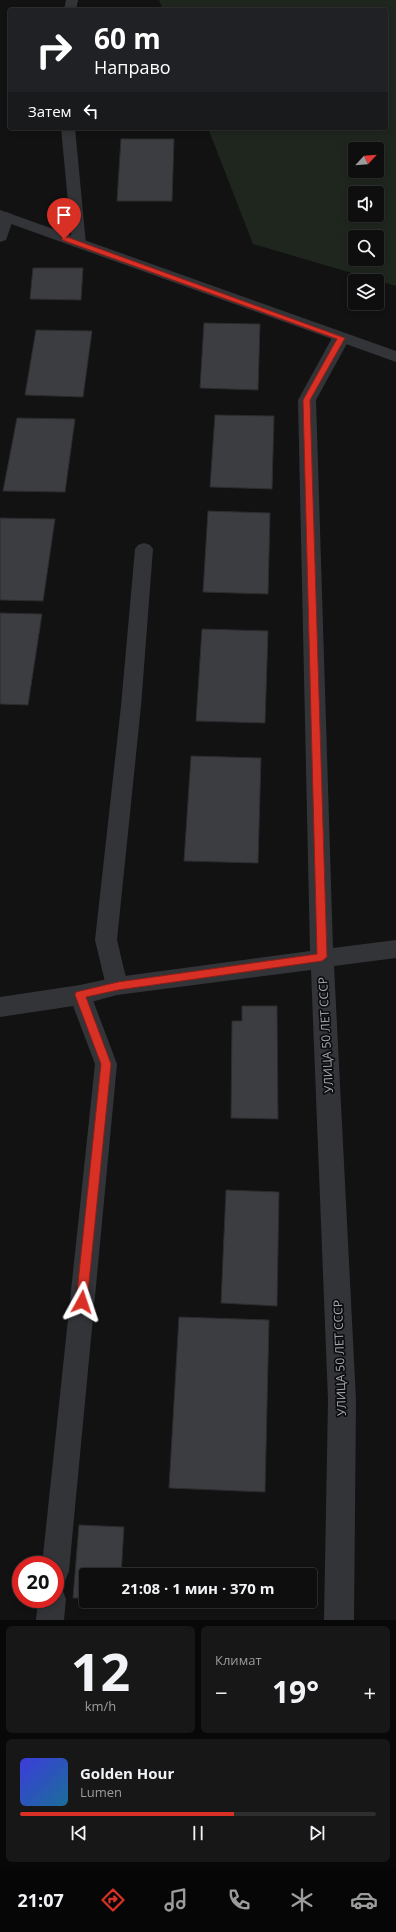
<!DOCTYPE html>
<html lang="ru">
<head>
<meta charset="utf-8">
<style>
  body { margin:0; font-family:"Open Sans",sans-serif; background:#171717; color:#f1f3f6; height:100vh; display:flex; flex-direction:column; font-size:15px; white-space:nowrap }
  * { box-sizing:border-box; margin:0 }
  p { font-size:13px; color:#9b9c9e }
  .icon { flex:none; width:22px; height:22px; fill:none; stroke:currentColor; stroke-width:2; stroke-linecap:round; stroke-linejoin:round }
  .map { position:relative; height:1620px; overflow:hidden }
  .panel { display:flex; flex-direction:column; gap:6px; padding:6px; background:#080808; flex:1 }
  .panel>* { flex:none }
  .banner { position:absolute; left:8px; top:8px; width:380px; height:122px; border-radius:4px; box-shadow:0 2px 6px #0003,0 0 0 1px #2e2e2e; background:#202124; color:#fff; overflow:hidden }
  .needle { width:26px; rotate:64deg }
  .controls { position:absolute; left:348px; top:142px; display:grid; gap:8px }
  .controls a { display:grid; place-items:center; width:36px; height:36px; border-radius:4px; background:#0e0e0e; box-shadow:0 2px 6px #0003,0 0 0 1px #2e2e2e; font-size:20px }
  .speed { position:absolute; left:12px; top:1556px; display:flex; gap:8px; font-size:20px; font-weight:700; text-align:center }
  .speed>* { display:grid; place-content:center; width:52px; height:52px; border-radius:50%; background:#0e0e0e; box-shadow:0 2px 6px #0003,0 0 0 1px #2e2e2e; line-height:1 }
  .speed .limit { border:6px solid #d22; background:#fff; color:#111 }
  .pin { position:absolute; display:grid; place-items:center; width:34px; height:34px; color:#fff; margin:-41px -17px; border-radius:50% 50% 50% 0; rotate:-45deg; box-shadow:0 0 4px #0007 }
  .pin .icon { rotate:45deg }
  .me { position:absolute; width:44px; margin:-22px; rotate:5deg; stroke-linejoin:round; filter:drop-shadow(0 0 3px #0008) }
  .turn { display:flex; align-items:center; gap:14px; height:84px; padding:0 20px; font-size:18px }
  .turn .icon { width:52px; height:52px; stroke-width:2.5 }
  .turn b { display:block; font-size:28px; line-height:34px }
  .then { display:flex; align-items:center; height:38px; padding:0 20px; background:#0003; gap:8px; font-size:15px }
  .big { font-size:30px; font-weight:700; line-height:1.1 }
  .panel .widget { flex:1; display:flex; flex-direction:column; justify-content:center; gap:6px; min-width:0; padding:0 14px; border-radius:6px; background:#171717 }
  .panel .dial { align-items:center; gap:0 }
  .dial b { font-size:52px; line-height:1 }
  .song { display:flex; align-items:center; gap:12px }
  .cover { width:48px; height:48px; border-radius:6px; background:linear-gradient(135deg,hsl(240 70% 55%),hsl(200 70% 35%)) }
  .played { height:4px; border-radius:2px; background:linear-gradient(90deg,#d93025 60%,#2e2e2e 60%) }
  .keys { display:flex; justify-content:space-around; direction:ltr }
  .heat { display:flex; justify-content:space-between; align-items:center; font-size:22px; direction:ltr }
  .panel .tiles { flex:1; display:grid; gap:6px; grid-template-columns:1fr 1fr }
  .widget:last-child { grid-column:span 2 }
  .trip { position:absolute; left:79px; top:1568px; width:238px; height:40px; border-radius:4px; background:#0e0e0e; box-shadow:0 2px 6px #0003,0 0 0 1px #2e2e2e; font-weight:700; line-height:40px; text-align:center }
  .tabs { display:flex; height:64px; justify-content:space-around; align-items:center; background:#060606; color:#9b9c9e }
  .tabs .icon { width:28px; height:28px }
  .tabs .active { color:#d93025 }
  .tabs b { font-size:18px; color:#f1f3f6 }
  .map>svg:first-child { display:block }
  .green { fill:#1e261e; fill-rule:evenodd }
  .building { fill:#3c3d40; stroke:#2c2c2f }
  .lines { fill:none; stroke-linecap:round; stroke-linejoin:round }
  .service { fill:#333438; fill-rule:evenodd }
  .minor { fill:#333438; fill-rule:evenodd }
  .tertiary { fill:#333438; fill-rule:evenodd }
  .route { fill:#d93025; stroke:#8d1f18 }
  .labels { text-anchor:middle; stroke-width:3.5; stroke-linejoin:round; paint-order:stroke }
  .street-label { font-size:12px; fill:#a3a9b4; stroke:#0d0d0e }
</style>
</head>
<body>
<div class="map">
<svg width="396" height="1620" viewBox="0 0 396 1620">
  <rect width="100%" height="100%" fill="#121213"/>
  <path class="green" d="M 159,0 L 396,0 L 396,286 L 253,244 L 208,128 L 386,128 L 386,10 L 163,10 ZM 355,149 L 377,149 L 377,171 L 355,171 ZM 355,193 L 377,193 L 377,215 L 355,215 ZM 355,237 L 377,237 L 377,259 L 355,259 Z"/>
  <g class="building">
    <polygon points="121,139 174,139 172,201 117,201"/>
    <polygon points="33,268 83,268 81,300 30,299"/>
    <polygon points="204,323 260,324 258,390 200,388"/>
    <polygon points="36,330 92,331 83,397 25,395"/>
    <polygon points="215,415 274,416 272,489 210,487"/>
    <polygon points="17,418 75,419 65,492 3,491"/>
    <polygon points="208,511 270,513 268,594 203,592"/>
    <polygon points="0,518 55,519 43,601 0,600"/>
    <polygon points="0,613 42,614 28,705 0,704"/>
    <polygon points="202,629 268,631 265,723 196,721"/>
    <polygon points="191,756 261,758 258,863 184,861"/>
    <polygon points="242,1006 277,1006 278,1119 231,1118 232,1021 242,1021"/>
    <polygon points="226,1190 279,1192 277,1306 221,1303"/>
    <polygon points="179,1317 269,1320 265,1492 169,1488"/>
    <polygon points="79,1525 124,1527 121,1575 86,1575 86,1598 73,1598"/>
  </g>
  <g class="lines">
    <g class="service">
      <polygon points="66,0 78,0 76,10 64,10"/>
      <polygon points="61,128 75,128 86,244 84,247 74,247 72,244"/>
      <polygon points="144,543 150,545 153,549 141,706 117,940 128,986 125,992 117,995 109,992 106,986 95,940 121,706 135,549 138,545"/>
      <polygon points="80,986 88,989 91,995 117,1064 69,1571 65,1581 55,1584 55,1565 42,1565 95,1064 69,995 72,989"/>
      <polygon points="55,1587 62,1589 66,1599 64,1620 36,1620 38,1599 55,1599"/>
    </g>
    <g class="minor">
      <polygon points="6,212 12,214 14,217 6,240 0,242 0,214"/>
      <polygon points="341,333 347,334 350,338 316,400 333,948 396,940 396,958 334,966 356,1400 354,1620 324,1620 328,1400 311,970 117,995 80,1005 0,1017 0,997 80,985 117,977 310,951 298,400 332,338 335,334"/>
    </g>
    <polygon class="tertiary" points="0,210 396,351 396,362 0,220"/>
  </g>
  <polygon class="route" points="62,237 67,237 345,338 310,400 327,957 322,961 118,990 86,997 111,1064 87,1302 86,1306 82,1308 78,1306 76,1302 101,1064 75,995 76,992 118,982 317,954 303,400 337,339 62,240"/>
  <g class="labels">
    <g class="street-label">
      <text transform="translate(326 1035) rotate(-93)" y="4">УЛИЦА 50 ЛЕТ СССР</text>
      <text transform="translate(340 1358) rotate(-92)" y="4">УЛИЦА 50 ЛЕТ СССР</text>
    </g>
  </g>
</svg>
<div class="controls">
<a><svg class="needle" viewBox="-14 -14 28 28"><path d="M0-13l5 13h-10z" fill="#e53935"/><path d="M0 13l5-13h-10z" fill="#9b9c9e"/></svg></a>
<a><svg class="icon" aria-label="sound" viewBox="0 0 24 24"><path d="M4 9h4l5-4v14l-5-4H4zM17 9q2 3 0 6"/></svg></a>
<a><svg class="icon" aria-label="search" viewBox="0 0 24 24"><circle cx="10" cy="10" r="6"/><path d="M15 15l6 6"/></svg></a>
<a><svg class="icon" aria-label="layers" viewBox="0 0 24 24"><path d="M12 4l9 5-9 5-9-5zM3 14l9 5 9-5"/></svg></a>
</div>
<div class="speed"><div class="limit">20</div></div>
<div class="pin" style="left:64px;top:239px;background:#d93025"><svg class="icon" aria-label="arrive" viewBox="0 0 24 24"><path d="M6 21V4h12l-3 4 3 4H6"/></svg></div>
<svg class="me" style="left:82px;top:1302px" viewBox="-20 -20 40 40"><path d="M0-17L14 15 0 8-14 15z" fill="#d93025" stroke="#fff" stroke-width="4"/></svg>
<div class="trip">21:08 · 1 мин · 370 m</div>
<div class="banner">
<div class="turn"><svg class="icon" aria-label="right" viewBox="0 0 24 24"><path d="M7 20v-9h11M14 6l5 5-5 5"/></svg><div><b>60 m</b>Направо</div></div>
<div class="then">Затем<svg class="icon" aria-label="left" viewBox="0 0 24 24"><path d="M17 20v-9H6M10 6l-5 5 5 5"/></svg></div>
</div>
</div>
<section class="panel">
<div class="tiles">
<div class="widget dial"><b>12</b><p>km/h</p></div>
<div class="widget"><p>Климат</p>
<div class="heat"><a>−</a><b class="big">19°</b><a>+</a></div>
</div>
<div class="widget">
<div class="song"><i class="cover"></i><div><b>Golden Hour</b><p>Lumen</p></div></div>
<div class="played"></div>
<div class="keys"><svg class="icon" aria-label="previous" viewBox="0 0 24 24"><path d="M18 5L8 12l10 7zM5 5v14"/></svg><svg class="icon" aria-label="pause" viewBox="0 0 24 24"><path d="M8 5v14M16 5v14"/></svg><svg class="icon" aria-label="next" viewBox="0 0 24 24"><path d="M6 5l10 7-10 7zM19 5v14"/></svg></div>
</div>
</div>
</section>
<nav class="tabs">
<b>21:07</b>
<svg class="icon active" aria-label="directions" viewBox="0 0 24 24"><path d="M12 3l9 9-9 9-9-9zM9 14v-3h6M13 9l2 2-2 2"/></svg>
<svg class="icon" aria-label="music" viewBox="0 0 24 24"><path d="M9 18V5l10-2v13"/><circle cx="6" cy="18" r="3"/><circle cx="16" cy="16" r="3"/></svg>
<svg class="icon" aria-label="phone" viewBox="0 0 24 24"><path d="M5 4h4l2 5-3 2q2 4 5 5l2-3 5 2v4C11 20 4 13 5 4z"/></svg>
<svg class="icon" aria-label="climate" viewBox="0 0 24 24"><path d="M12 3v18M4 7l16 10M4 17L20 7"/></svg>
<svg class="icon" aria-label="car" viewBox="0 0 24 24"><path d="M5 17H2v-5l4-1 3-4h7l3 4 3 1v5h-3M9 17h6M6 11h13"/><circle cx="7" cy="17" r="2"/><circle cx="17" cy="17" r="2"/></svg>
</nav>
</body>
</html>
